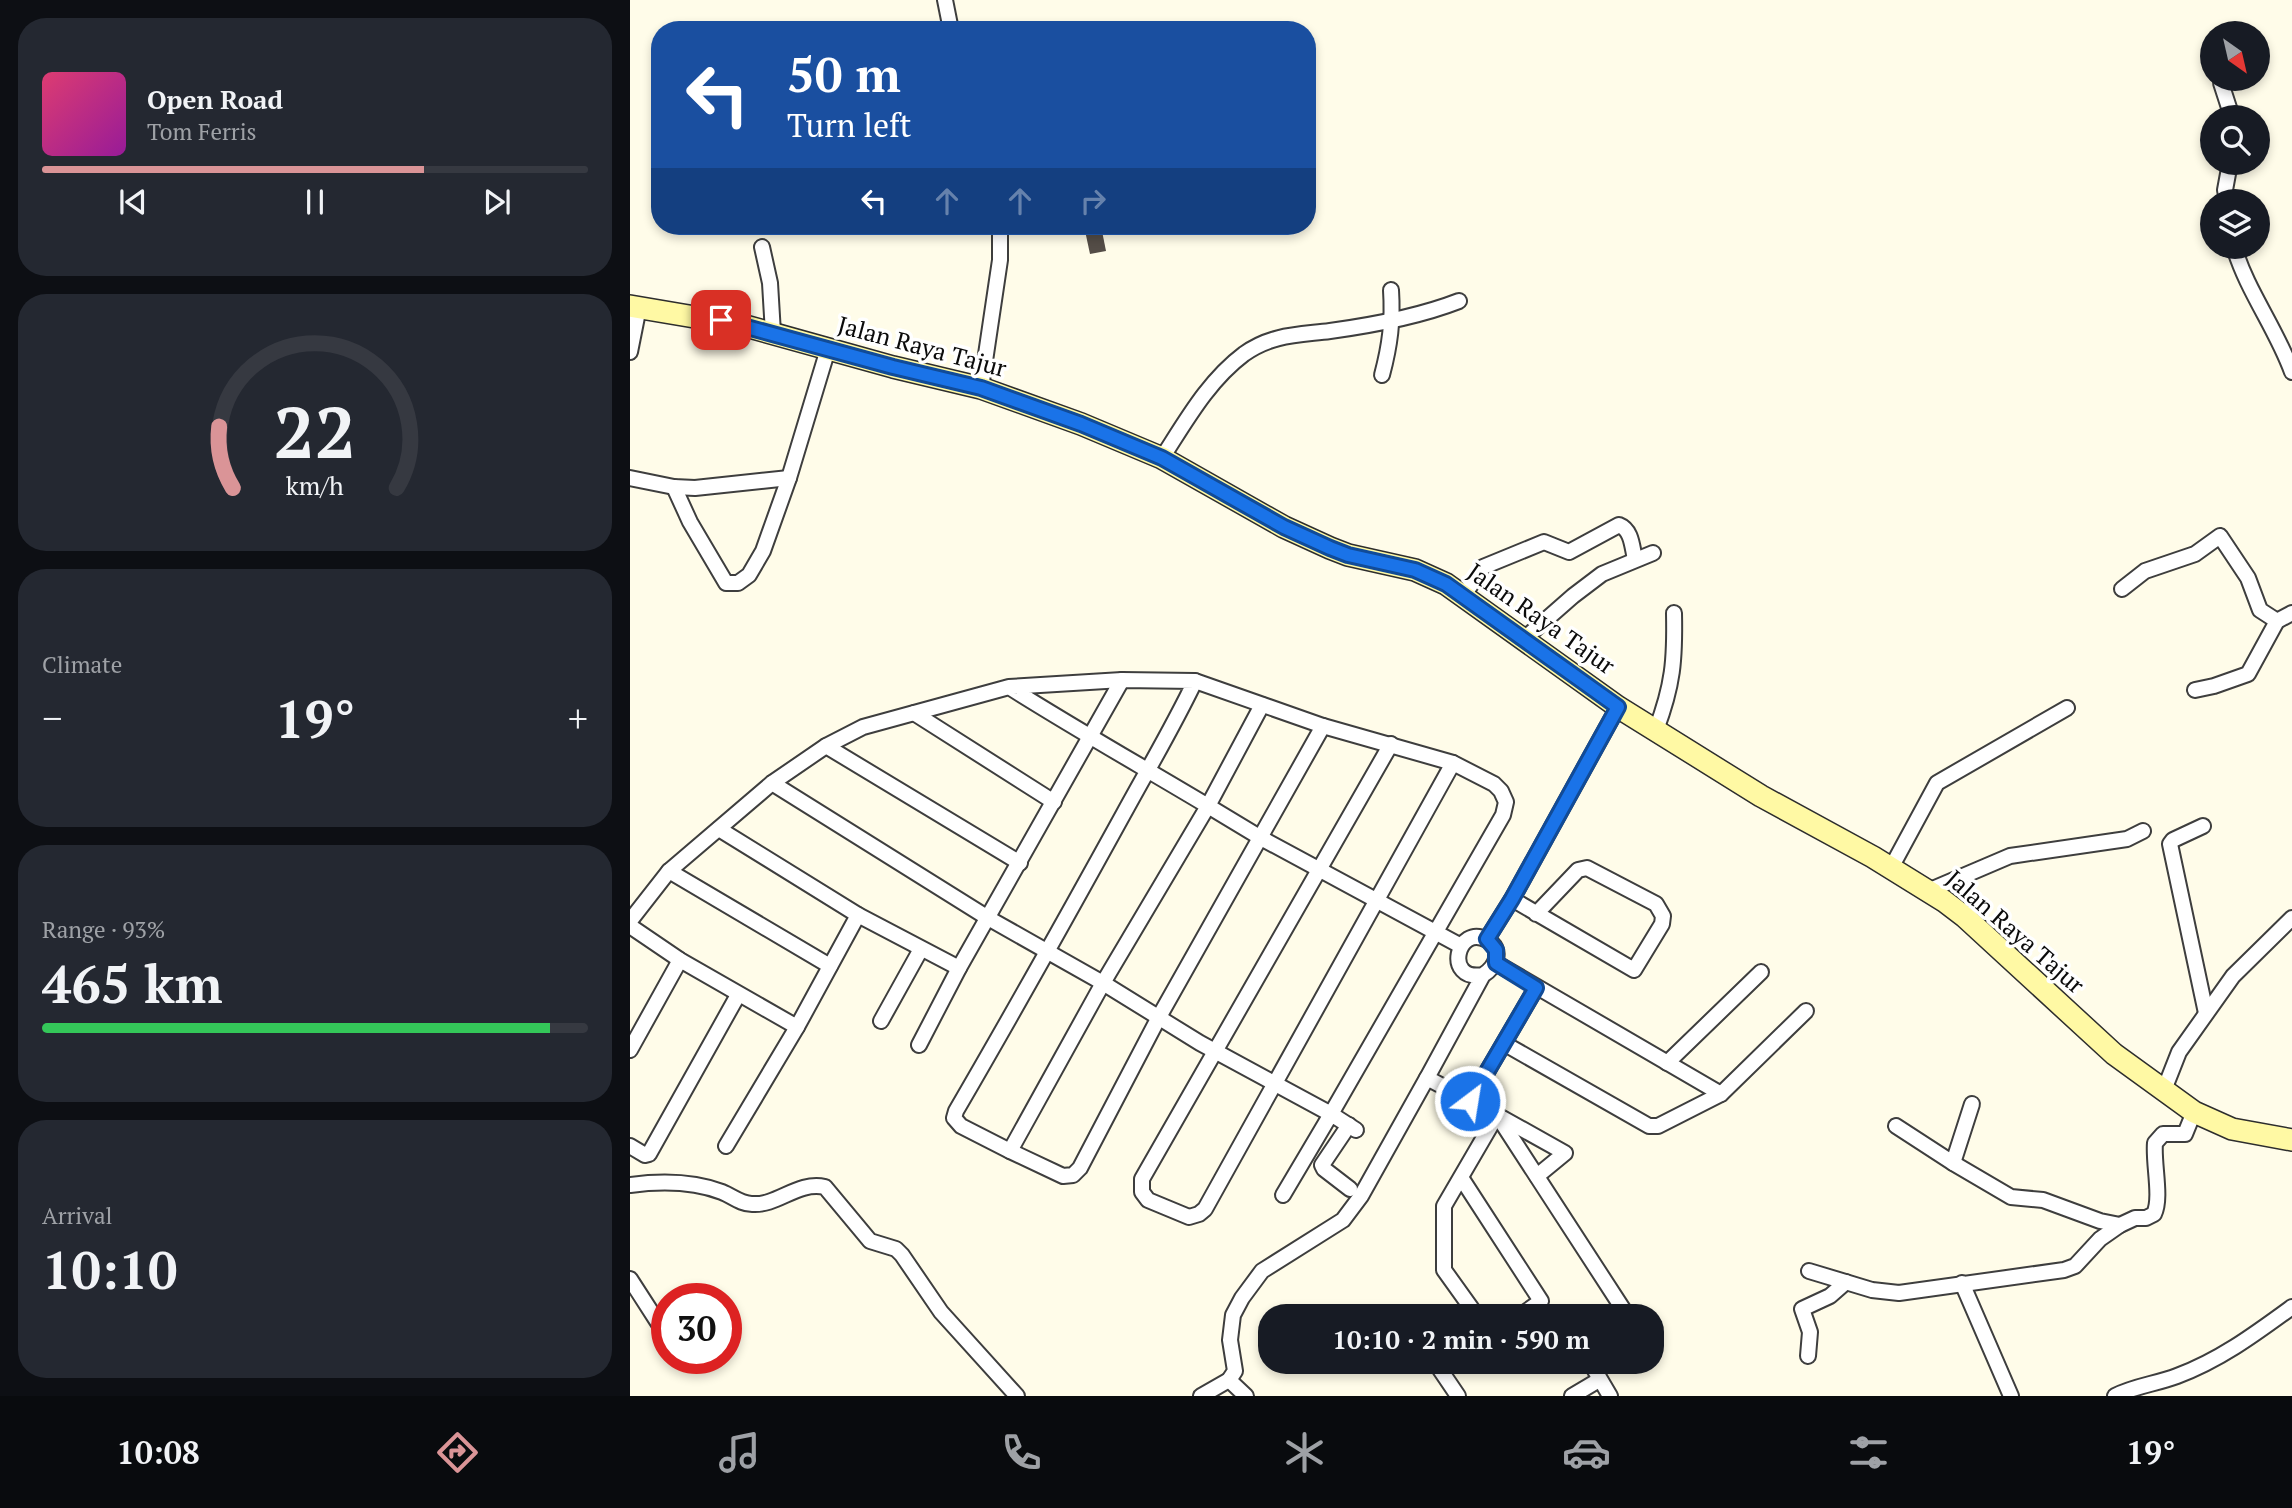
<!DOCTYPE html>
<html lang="en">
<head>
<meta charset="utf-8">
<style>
  body { margin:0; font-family:"PT Serif",serif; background:#242831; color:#f1f3f6; height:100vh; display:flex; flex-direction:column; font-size:26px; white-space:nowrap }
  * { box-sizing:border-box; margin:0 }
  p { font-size:23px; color:#9ea1a6 }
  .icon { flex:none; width:38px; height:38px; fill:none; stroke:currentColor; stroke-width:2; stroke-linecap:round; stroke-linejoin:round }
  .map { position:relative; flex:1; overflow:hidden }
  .sheet { display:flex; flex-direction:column; gap:18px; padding:18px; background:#0d0f14; width:630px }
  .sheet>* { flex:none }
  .top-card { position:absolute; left:21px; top:21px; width:665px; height:214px; border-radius:28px; box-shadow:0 4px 10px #0003; background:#1a4fa0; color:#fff; overflow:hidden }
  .needle { width:46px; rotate:146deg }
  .fabs { position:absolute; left:1570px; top:21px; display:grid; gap:14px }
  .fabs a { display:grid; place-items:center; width:70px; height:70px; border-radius:50%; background:#171b24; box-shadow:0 4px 10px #0003; font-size:35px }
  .speed { position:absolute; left:21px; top:1283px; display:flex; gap:14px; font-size:35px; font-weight:700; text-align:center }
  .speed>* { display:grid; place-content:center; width:91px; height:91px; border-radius:50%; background:#171b24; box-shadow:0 4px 10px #0003; line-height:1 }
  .speed .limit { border:10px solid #d22; background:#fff; color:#111 }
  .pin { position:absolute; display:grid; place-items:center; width:60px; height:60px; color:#fff; margin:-30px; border-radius:14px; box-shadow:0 4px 10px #0006 }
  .me { position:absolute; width:77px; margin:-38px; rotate:31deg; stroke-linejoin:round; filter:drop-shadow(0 0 5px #0008) }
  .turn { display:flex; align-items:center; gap:24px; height:147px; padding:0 21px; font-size:32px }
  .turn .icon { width:91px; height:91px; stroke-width:2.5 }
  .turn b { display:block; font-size:49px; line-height:60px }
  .lanes { display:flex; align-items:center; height:66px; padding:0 21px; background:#0003; justify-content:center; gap:35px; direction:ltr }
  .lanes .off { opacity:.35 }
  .big { font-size:52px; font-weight:700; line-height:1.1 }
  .sheet .card { flex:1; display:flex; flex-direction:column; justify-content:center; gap:10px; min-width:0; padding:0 24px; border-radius:28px; background:#242831 }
  .sheet .dial { align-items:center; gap:0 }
  .dial svg { height:182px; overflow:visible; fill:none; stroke:#363941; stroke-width:7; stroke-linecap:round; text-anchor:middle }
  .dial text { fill:#f1f3f6; stroke:none }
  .song { display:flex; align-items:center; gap:21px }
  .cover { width:84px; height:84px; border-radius:10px; background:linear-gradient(135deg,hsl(340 70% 55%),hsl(300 70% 35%)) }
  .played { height:7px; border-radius:4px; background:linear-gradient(90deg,#da9497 70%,#363941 70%) }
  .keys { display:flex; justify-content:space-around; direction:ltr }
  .heat { display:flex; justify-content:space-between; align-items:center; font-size:38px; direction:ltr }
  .charge { height:10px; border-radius:5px; background:linear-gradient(90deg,#34c759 93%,#363941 0) }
  .trip { position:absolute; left:628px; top:1304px; width:406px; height:70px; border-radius:28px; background:#171b24; box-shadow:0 4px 10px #0003; font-weight:700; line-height:70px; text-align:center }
  .tab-bar { display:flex; height:112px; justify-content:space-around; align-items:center; background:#090b0e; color:#9ea1a6 }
  .tab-bar .icon { width:49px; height:49px }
  .tab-bar .selected { color:#da9497 }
  .tab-bar b { font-size:32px; color:#f1f3f6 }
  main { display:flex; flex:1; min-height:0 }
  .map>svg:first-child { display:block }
  .building { fill:#544d47 }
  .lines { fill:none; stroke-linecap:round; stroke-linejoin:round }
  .street-casing { stroke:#3e3e3e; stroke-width:18 }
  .secondary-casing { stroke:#2d2d2d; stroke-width:24 }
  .street { stroke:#fff; stroke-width:14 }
  .secondary { stroke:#fff9a4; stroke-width:21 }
  .route-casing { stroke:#114b97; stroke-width:18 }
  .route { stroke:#1a73e8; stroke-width:12 }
  .labels { text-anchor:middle; stroke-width:7; stroke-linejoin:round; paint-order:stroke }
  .street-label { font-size:24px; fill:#0b0b0b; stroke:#fff }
</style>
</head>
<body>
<main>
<section class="sheet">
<div class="card">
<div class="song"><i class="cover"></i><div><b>Open Road</b><p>Tom Ferris</p></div></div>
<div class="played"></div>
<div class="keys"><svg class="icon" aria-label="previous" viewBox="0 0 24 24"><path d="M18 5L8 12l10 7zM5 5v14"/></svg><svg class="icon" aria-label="pause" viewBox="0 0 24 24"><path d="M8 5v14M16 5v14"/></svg><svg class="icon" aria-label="next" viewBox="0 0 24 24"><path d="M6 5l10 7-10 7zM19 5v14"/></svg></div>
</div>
<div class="card dial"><svg viewBox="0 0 100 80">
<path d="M14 69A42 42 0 1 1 86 69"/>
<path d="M14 69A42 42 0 0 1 8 42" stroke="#da9497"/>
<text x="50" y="56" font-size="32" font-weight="700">22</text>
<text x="50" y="72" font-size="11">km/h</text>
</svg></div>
<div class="card"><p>Climate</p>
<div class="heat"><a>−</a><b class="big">19°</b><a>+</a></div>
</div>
<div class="card"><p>Range · 93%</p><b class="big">465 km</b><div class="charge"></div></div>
<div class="card"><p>Arrival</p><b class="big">10:10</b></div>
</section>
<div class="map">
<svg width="1662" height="1396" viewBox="0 0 1662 1396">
  <rect width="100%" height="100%" fill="#fffce9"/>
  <polygon class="building" points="454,226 471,226 476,251 460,254"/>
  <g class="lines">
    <defs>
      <g id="street">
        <polyline points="315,0 321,30"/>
        <polyline points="1591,83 1602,117"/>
        <polyline points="1597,201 1595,190 1600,163"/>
        <polyline points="132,247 140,283 143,333"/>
        <path d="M 1604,247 C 1617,291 1646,328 1662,372"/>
        <polyline points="0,352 9,307"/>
        <path d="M 752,375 C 760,345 763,321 761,290"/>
        <polyline points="351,388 370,260 370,226"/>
        <path d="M 532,458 C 556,421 578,381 614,354 C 642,334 669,335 700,331 C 744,325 788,317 829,301"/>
        <polyline points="0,478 44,487 65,488 159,478"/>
        <polyline points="44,487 60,522 96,583 108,583 119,575 133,551 159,478 198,349"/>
        <polyline points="1492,589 1515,571 1565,554 1590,536 1618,578 1630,610 1647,621"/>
        <path d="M 834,595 L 853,567 L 914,542 L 939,552 L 989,525 C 1002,530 1002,547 1005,559"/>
        <polyline points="894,639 943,596 972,574 1023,553"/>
        <polyline points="1565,690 1584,686 1618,674 1647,621 1662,613"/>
        <polyline points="632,705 578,806 631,838 831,946"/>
        <polyline points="284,713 424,802"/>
        <path d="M 1026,730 C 1043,685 1045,660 1044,613"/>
        <polyline points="761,744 512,1179 512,1192 518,1200 559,1217 569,1214 575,1209 823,763"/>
        <polyline points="196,746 390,863"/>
        <polyline points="142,783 358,918 473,983 570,1043 701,1114 873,815 876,802 871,791 864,784 823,763 693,726 565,681"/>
        <polyline points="1573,826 1543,840 1540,844 1576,1013"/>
        <polyline points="89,829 228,915 329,968"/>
        <polyline points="1261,868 1307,783 1437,708"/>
        <polyline points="39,871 200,966"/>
        <polyline points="1298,891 1380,856 1497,839 1513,831"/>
        <polyline points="882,899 1004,970 1032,924 1033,916 1026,904 957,868 948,870 906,914"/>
        <path d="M 0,921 L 39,871 L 142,783 L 196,746 L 233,727 L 379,687 L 492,680 L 565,681 C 543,727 518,769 494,813 C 439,913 383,1013 326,1111 L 324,1118 L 331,1126 L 380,1151 L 473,983 L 578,806 C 511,766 444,728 379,687"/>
        <polyline points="0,926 50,960 167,1027 228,915"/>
        <polyline points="857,939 882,899 988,707"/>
        <polyline points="866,963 1091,1094"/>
        <path d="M 853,975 C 813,982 827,923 857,940 C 874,949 866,967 853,975 L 797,1078 L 867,1115 L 993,1309 L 982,1316"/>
        <polyline points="251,1021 291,949"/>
        <polyline points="875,1044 1019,1126 1028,1126 1091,1094 1176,1011"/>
        <polyline points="289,1045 329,968 492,680"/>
        <polyline points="0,1050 50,960"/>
        <polyline points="1037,1063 1131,972"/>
        <polyline points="1534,1090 1549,1052 1603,976 1662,918"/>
        <polyline points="840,1101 906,988"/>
        <polyline points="719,1125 692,1165 694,1169 720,1189"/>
        <polyline points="1266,1126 1323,1163 1381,1197 1413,1200 1470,1221 1490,1225"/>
        <polyline points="0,1146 15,1155 19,1154 108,995"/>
        <polyline points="96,1146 167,1027"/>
        <polyline points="380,1151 433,1176 443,1175 450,1168 529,1017 693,726"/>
        <polyline points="1323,1163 1342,1104"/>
        <polyline points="832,1179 911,1301 890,1316"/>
        <path d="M 0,1185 C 30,1181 63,1181 92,1192 C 102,1196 111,1204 122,1204 C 148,1206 167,1181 195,1187 L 240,1241 L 266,1249 L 272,1255 L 311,1312 L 387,1396"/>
        <polyline points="653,1195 701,1114 726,1130"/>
        <path d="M 1179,1271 L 1242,1290 L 1269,1293 L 1434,1270 L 1445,1266 L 1470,1239 L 1490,1225 L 1505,1218 L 1516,1218 L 1524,1214 C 1532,1198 1523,1163 1525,1143 L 1533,1134 L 1555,1134 L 1564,1112"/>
        <polyline points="0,1279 29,1324"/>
        <polyline points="1332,1283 1381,1396"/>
        <polyline points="847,1316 814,1270 814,1206 867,1115 935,1153 907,1176"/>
        <polyline points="1178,1356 1180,1332 1172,1309 1200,1296 1216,1282"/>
        <polyline points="805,1362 828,1396"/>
        <polyline points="960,1362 980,1396"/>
        <polyline points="599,1380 616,1396"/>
        <polyline points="571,1396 599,1380 605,1371 600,1340 603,1315 612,1298 632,1271 713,1220 731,1196 797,1078"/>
        <polyline points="942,1396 969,1380"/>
        <path d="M 1485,1396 C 1504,1386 1526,1384 1547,1376 C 1590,1360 1625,1334 1662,1307"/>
      </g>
      <polyline id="secondary" points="0,306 112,325 263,367 351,388 451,424 532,458 654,527 700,548 718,555 785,570 816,584 988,707 1131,796 1243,857 1314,901 1335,917 1484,1054 1564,1112 1602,1129 1662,1140"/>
    </defs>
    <use href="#street" class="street-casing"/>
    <use href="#secondary" class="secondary-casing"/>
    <use href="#street" class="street"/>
    <use href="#secondary" class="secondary"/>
  </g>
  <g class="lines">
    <defs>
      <polyline id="route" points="91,320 263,367 351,388 451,424 532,458 654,527 700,548 718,555 785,570 816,584 988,707 882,899 857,939 866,950 866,963 906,988 840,1101"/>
    </defs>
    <use href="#route" class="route-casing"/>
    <use href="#route" class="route"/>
  </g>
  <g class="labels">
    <g class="street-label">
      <text transform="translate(292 347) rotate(15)" y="8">Jalan Raya Tajur</text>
      <text transform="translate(911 619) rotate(35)" y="8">Jalan Raya Tajur</text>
      <text transform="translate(1385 932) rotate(41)" y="8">Jalan Raya Tajur</text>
    </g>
  </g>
</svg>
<div class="fabs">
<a><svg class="needle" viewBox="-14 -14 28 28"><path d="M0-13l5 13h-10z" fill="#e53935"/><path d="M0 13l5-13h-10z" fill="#9ea1a6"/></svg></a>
<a><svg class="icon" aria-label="search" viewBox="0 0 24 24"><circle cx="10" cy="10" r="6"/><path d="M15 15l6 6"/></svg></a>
<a><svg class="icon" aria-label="layers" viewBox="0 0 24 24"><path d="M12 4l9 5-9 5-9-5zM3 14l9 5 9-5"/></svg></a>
</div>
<div class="speed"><div class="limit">30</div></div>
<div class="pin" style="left:91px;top:320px;background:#d93025"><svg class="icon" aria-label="arrive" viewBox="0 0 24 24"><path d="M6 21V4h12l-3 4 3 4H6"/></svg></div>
<svg class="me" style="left:840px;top:1101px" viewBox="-20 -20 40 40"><circle r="17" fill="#1a73e8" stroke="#fff" stroke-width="3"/><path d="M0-11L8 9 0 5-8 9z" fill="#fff"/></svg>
<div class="trip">10:10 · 2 min · 590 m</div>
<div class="top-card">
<div class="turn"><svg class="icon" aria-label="left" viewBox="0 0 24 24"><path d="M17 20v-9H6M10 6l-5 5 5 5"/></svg><div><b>50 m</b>Turn left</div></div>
<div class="lanes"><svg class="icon" aria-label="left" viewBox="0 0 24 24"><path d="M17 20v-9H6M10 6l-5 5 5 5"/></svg><svg class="icon off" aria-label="ahead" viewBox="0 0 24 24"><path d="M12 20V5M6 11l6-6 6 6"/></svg><svg class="icon off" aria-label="ahead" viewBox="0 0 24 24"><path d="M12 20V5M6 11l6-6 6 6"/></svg><svg class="icon off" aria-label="right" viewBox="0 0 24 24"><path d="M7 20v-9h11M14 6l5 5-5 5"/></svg></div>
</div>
</div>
</main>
<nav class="tab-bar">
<b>10:08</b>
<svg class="icon selected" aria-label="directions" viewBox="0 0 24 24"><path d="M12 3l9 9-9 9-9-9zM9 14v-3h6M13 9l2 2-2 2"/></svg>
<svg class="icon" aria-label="music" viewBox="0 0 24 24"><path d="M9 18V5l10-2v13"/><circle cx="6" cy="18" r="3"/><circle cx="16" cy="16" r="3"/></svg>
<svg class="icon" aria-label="phone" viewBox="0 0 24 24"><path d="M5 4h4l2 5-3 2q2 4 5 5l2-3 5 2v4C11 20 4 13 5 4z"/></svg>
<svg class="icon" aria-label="climate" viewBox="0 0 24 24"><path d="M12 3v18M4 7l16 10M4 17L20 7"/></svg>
<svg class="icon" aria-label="car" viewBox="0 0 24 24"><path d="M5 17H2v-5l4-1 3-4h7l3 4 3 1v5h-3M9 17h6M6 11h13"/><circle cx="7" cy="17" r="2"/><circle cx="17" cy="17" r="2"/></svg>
<svg class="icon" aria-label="filters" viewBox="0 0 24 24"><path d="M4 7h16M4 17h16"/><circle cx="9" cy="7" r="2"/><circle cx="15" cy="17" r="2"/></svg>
<b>19°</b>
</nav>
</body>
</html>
